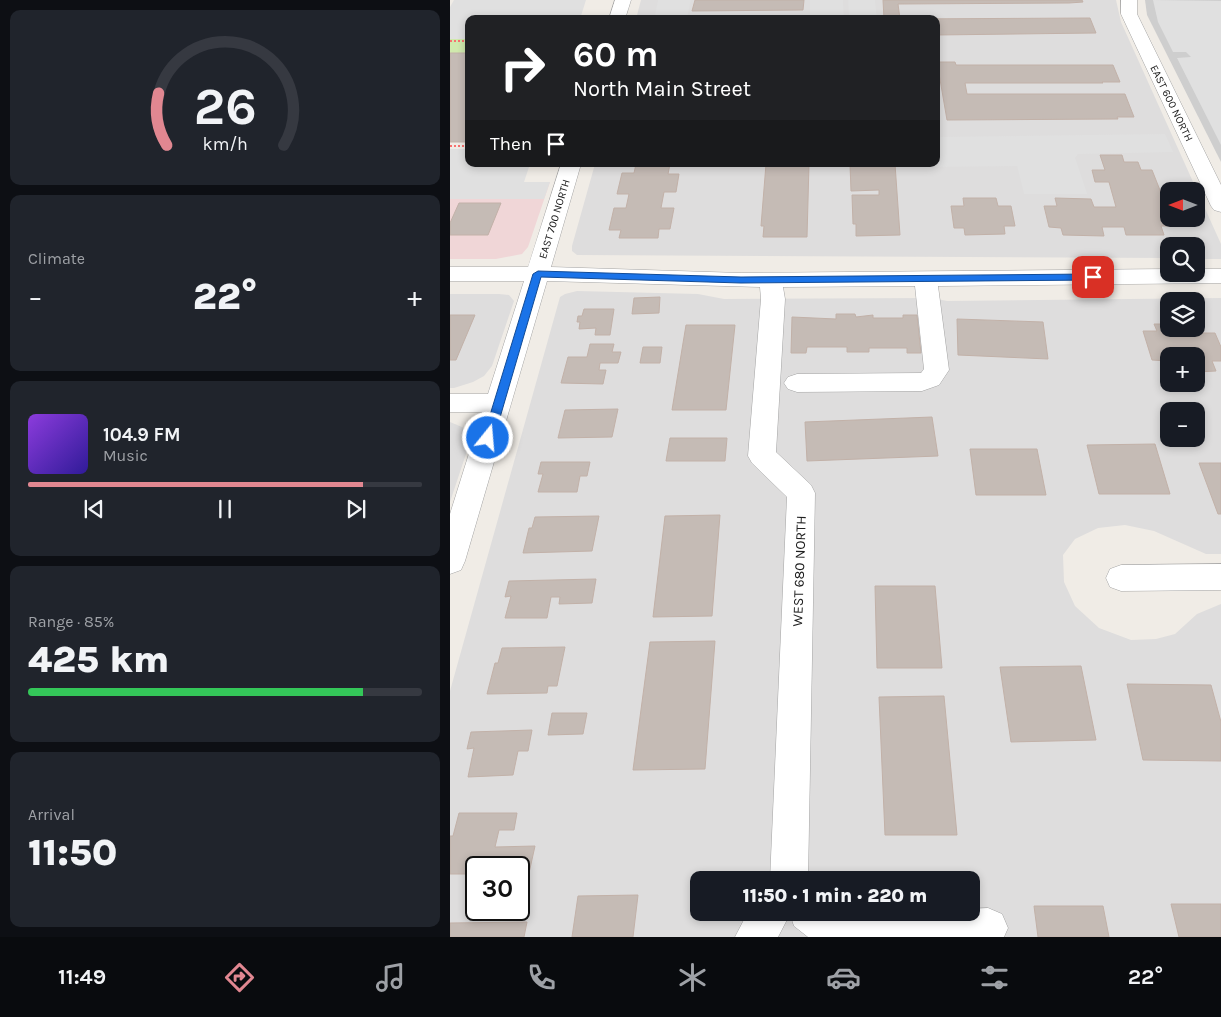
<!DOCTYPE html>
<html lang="en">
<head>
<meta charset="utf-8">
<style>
  body { margin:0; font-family:Karla,sans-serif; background:#20242c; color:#f1f3f6; height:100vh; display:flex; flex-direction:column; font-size:19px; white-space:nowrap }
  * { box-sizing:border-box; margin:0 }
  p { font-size:16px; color:#9ea1a6 }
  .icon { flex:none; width:28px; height:28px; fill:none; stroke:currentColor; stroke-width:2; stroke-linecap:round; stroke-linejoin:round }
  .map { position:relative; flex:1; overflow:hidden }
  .side { display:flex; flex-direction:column; gap:10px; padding:10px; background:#0d0f14; width:450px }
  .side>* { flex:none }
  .guide { position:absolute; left:15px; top:15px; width:475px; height:152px; border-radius:10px; box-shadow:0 2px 8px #0003; background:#202124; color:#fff; overflow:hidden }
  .needle { width:32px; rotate:270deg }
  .buttons { position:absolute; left:710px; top:182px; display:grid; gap:10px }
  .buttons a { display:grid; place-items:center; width:45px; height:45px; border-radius:10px; background:#171b24; box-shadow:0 2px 8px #0003; font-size:25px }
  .speed { position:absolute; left:15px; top:856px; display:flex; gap:10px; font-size:25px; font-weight:700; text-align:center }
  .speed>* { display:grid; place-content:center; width:65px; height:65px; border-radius:50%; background:#171b24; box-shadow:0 2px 8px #0003; line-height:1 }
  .speed .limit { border:2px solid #111; border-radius:8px; background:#fff; color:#111 }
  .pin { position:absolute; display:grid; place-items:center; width:42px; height:42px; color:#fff; margin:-21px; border-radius:10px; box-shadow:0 2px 8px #0006 }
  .me { position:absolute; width:55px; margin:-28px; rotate:17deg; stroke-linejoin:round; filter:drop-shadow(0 0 4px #0008) }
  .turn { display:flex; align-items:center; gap:18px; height:105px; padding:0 25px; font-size:22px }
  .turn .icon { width:65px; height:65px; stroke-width:2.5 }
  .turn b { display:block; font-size:35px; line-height:42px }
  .then { display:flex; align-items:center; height:48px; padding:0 25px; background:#0003; gap:10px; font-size:19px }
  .big { font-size:38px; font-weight:800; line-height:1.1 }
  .side .widget { flex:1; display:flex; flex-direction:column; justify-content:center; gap:8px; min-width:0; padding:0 18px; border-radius:10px; background:#20242c }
  .side .dial { align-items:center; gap:0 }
  .dial svg { height:130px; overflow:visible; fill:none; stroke:#363941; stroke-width:7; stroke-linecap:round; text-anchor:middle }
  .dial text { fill:#f1f3f6; stroke:none }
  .song { display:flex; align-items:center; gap:15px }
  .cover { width:60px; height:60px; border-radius:8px; background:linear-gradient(135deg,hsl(270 70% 55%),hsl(250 70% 35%)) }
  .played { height:5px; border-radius:2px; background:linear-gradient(90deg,#e18791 85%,#363941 85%) }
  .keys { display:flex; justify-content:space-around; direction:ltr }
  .heat { display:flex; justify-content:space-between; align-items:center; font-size:28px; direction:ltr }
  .charge { height:8px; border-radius:4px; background:linear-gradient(90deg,#34c759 85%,#363941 0) }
  .trip { position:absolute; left:240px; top:871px; width:290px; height:50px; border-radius:10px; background:#171b24; box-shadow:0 2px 8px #0003; font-weight:800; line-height:50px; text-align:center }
  .tabs { display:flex; height:80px; justify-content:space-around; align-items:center; background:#090b0e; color:#9ea1a6 }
  .tabs .icon { width:35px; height:35px }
  .tabs .current { color:#e18791 }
  .tabs b { font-size:22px; color:#f1f3f6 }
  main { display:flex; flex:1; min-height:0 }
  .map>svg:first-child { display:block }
  .residential { fill:#dedddd; fill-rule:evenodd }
  .commercial { fill:#f0d6d7 }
  .religious { fill:#cecece }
  .grass { fill:#d0e9ad }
  .parking { fill:#e0e0e0 }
  .building { fill:#c5bbb5; stroke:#c2b1a8 }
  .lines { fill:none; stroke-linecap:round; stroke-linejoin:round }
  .minor-casing { stroke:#a4a4a4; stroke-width:1 }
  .path { stroke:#f8716f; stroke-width:2; stroke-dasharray:2 2; stroke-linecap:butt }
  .minor { fill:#fff; fill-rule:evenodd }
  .route { fill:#1a73e8; stroke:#114b97 }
  .labels { text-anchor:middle; stroke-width:4.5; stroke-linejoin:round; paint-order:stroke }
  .far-street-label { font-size:11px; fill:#202020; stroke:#fff }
  .street-label { font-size:14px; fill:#202020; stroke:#fff }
</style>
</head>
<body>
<main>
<section class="side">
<div class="widget dial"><svg viewBox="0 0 100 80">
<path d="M14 69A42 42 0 1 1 86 69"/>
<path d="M14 69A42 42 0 0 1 9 37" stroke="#e18791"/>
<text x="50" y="56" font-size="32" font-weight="700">26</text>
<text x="50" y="72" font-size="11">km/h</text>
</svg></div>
<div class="widget"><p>Climate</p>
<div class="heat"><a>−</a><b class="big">22°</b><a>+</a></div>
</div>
<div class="widget">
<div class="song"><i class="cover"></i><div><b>104.9 FM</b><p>Music</p></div></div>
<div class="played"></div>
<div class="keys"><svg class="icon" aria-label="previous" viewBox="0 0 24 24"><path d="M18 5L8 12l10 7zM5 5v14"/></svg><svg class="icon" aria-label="pause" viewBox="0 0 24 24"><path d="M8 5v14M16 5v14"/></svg><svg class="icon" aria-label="next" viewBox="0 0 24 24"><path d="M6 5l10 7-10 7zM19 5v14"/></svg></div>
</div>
<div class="widget"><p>Range · 85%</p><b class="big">425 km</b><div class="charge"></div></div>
<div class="widget"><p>Arrival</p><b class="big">11:50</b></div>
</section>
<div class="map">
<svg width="771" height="937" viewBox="0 0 771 937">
  <rect width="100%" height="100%" fill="#f0ece6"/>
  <g class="residential">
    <path d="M 191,0 L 666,0 L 671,22 L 771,244 L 771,259 L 746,259 L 746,246 L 719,246 L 719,258 L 127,255 L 122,251 L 122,246 L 145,164 L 486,164 L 486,19 L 186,19 ZM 719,191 L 746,191 L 746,219 L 719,219 Z"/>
    <path d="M 127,291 L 248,294 L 274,299 L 482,298 L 497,301 L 771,298 L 771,554 L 756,554 L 704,531 L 675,525 L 648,528 L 625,539 L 613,555 L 614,582 L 625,606 L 649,628 L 681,640 L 706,639 L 725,634 L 747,614 L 771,604 L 771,937 L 0,937 L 0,691 L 110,297 L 115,294 ZM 719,301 L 746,301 L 746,329 L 719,329 ZM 719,356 L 746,356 L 746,384 L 719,384 ZM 719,411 L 746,411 L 746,439 L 719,439 ZM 26,868 L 69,868 L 69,910 L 26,910 ZM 249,880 L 521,880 L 521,912 L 249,912 Z"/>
    <polygon points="0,294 49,294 59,295 64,301 42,366 34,376 23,382 4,388 0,388"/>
    <polygon points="0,422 12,427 19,432 20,442 0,502"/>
  </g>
  <polygon class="commercial" points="100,182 78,247 72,254 46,259 0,259 0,183"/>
  <polygon class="religious" points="695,0 771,0 771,162 697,15"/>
  <rect class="grass" x="0" y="39" width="19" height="14"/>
  <g class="parking">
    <polygon points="4,0 136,0 130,19 19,19 19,39 0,39 0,7"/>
    <polygon points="208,0 241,0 237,19 204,19"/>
    <polygon points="360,0 393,0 394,19 360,19"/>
    <polygon points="398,0 425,0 427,19 399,19"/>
    <polygon points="703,0 771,1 771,145 727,58 741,57 736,52 723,52 708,22"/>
    <polygon points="715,134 723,152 628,154 625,158 637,194 574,194 567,166 476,167 476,164 486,164 486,137"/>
    <polygon points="0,149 19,149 19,164 80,164 74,182 100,182 94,199 0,199"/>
  </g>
  <g class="building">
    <polygon points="245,0 354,0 353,10 242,11"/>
    <polygon points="433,0 632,0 633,2 619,3 448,4 450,19 640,18 646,33 486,35 486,19 434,19"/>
    <polygon points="0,53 19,53 19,137 16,142 0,142"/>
    <polygon points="487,62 505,62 506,65 663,65 670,82 652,82 653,83 515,83 517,94 675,94 684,117 667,117 668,119 497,120"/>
    <polygon points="650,155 672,155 674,162 688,162 691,170 702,170 719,213 719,219 721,219 724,226 711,226 714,235 676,235 674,227 652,227 654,236 613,235 611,228 599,227 594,206 607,206 605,198 641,199 644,207 666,207 659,182 645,182 642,170 655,170"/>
    <polygon points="186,164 220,164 218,174 229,174 226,192 214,192 211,208 224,208 220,229 209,229 208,238 169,238 171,230 159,230 164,208 176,208 179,194 167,194 172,173 184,173"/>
    <polygon points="316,164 359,164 357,237 313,237 314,226 311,226"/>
    <polygon points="400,164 445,164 450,235 406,236 406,224 403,224 402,195 429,195 429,190 401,191"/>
    <polygon points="513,198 546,198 548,206 561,206 565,226 554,226 555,234 515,235 514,228 504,228 501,206 514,206"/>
    <polygon points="9,203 51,203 38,235 0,235 0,223"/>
    <polygon points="210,297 209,313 182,314 184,298"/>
    <polygon points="134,309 164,309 160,335 145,335 146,328 129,329 130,322 127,322 128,316 132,316"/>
    <polygon points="386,314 405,314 406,317 423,315 423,318 453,318 453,315 467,315 471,353 457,353 457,348 419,348 419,352 397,352 397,347 357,347 356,353 341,353 342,317 386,319"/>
    <polygon points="0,315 25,315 6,360 0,360"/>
    <polygon points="507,319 593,322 598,359 508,355"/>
    <polygon points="704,324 719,324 719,329 746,329 746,324 750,324 753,333 765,333 771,347 771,361 762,361 766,371 746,372 746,356 719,356 719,361 702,360 693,331 707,331"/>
    <polygon points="236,325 285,325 276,410 222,410"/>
    <polygon points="140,344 164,344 162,352 171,352 168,363 150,363 149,370 156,370 153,384 111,383 118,357 137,357"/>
    <polygon points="193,347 212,347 210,363 190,363"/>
    <polygon points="168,409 162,437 108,438 115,410"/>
    <polygon points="482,417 488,456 357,461 355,422"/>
    <polygon points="220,438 277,438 275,461 216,461"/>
    <polygon points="705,444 720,494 649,494 637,445"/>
    <polygon points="520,449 587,449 596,495 526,495"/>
    <polygon points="91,462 140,462 137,476 130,476 127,492 88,492 93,474 88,474"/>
    <polygon points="749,463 771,463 771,514 768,514"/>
    <polygon points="270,515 262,616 203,617 215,516"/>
    <polygon points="149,516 142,551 73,553 79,528 82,528 85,517"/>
    <polygon points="146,579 142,603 109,604 110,597 101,597 97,618 55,618 61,596 55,597 59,581"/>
    <polygon points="425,586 485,586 492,668 427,668"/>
    <polygon points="265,641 255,769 183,770 200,642"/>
    <polygon points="115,647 107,686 98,686 97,693 37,694 45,663 48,663 52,648"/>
    <polygon points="631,666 646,740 561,742 550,667"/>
    <polygon points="677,684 761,685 771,722 771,761 693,760"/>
    <polygon points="494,696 507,835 435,835 429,697"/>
    <polygon points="102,713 137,713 133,734 98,735"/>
    <polygon points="82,730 78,751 68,751 63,775 18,777 24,748 17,749 21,732"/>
    <polygon points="9,813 67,813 64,830 49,830 45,847 85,846 79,873 69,873 69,868 26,868 26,874 0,874 0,836 3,836"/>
    <polygon points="188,895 183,937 122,937 128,896"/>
    <polygon points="721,904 771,904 771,937 729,937"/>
    <polygon points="584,906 653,906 659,937 588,937"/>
    <polygon points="77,922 74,937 0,937 0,923"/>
  </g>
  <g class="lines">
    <defs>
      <g id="minor">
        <polygon points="165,0 181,0 175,19 159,19"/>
        <polygon points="671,0 687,0 687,14 771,185 771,212 764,210 761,206 671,14"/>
        <polygon points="111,164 131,164 101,267 291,273 719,269 719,274 746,274 746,269 771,269 771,283 488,286 499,370 489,385 472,391 347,392 338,389 334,383 338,377 347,374 471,373 474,369 465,286 333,287 335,299 326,452 361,485 365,493 358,880 320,880 337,497 302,463 298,456 311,299 310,287 97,281 15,561 11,570 0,574 0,514 32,412 0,412 0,394 38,394 74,281 0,281 0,267 78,267"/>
        <polygon points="771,564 771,590 671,591 660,587 656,578 660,569 671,565"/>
        <polygon points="538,908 552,914 558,928 554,937 358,937 344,926 340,914 328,937 285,937 298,912 521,912 521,909"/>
      </g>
    </defs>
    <use href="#minor" class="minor-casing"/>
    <g class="path">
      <polyline points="0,41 19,41"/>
      <polyline points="0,146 19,146"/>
    </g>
    <use href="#minor" class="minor"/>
  </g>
  <polygon class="route" points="88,271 291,277 643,274 648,277 643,280 291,283 91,277 44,438 38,442 33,438 83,274"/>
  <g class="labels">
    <g class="far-street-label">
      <text transform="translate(722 103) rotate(64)" y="4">EAST 600 NORTH</text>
      <text transform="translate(104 219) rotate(-73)" y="4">EAST 700 NORTH</text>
    </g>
    <g class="street-label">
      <text transform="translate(349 571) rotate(-88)" y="5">WEST 680 NORTH</text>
    </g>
  </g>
</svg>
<div class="buttons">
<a><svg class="needle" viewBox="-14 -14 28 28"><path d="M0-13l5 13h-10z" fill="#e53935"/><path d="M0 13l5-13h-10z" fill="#9ea1a6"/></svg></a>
<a><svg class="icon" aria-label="search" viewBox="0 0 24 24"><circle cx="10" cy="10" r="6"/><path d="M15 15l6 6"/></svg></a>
<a><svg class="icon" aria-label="layers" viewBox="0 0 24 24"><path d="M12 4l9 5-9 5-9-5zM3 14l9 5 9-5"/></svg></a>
<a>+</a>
<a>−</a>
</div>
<div class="speed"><div class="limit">30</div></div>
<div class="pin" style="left:643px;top:277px;background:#d93025"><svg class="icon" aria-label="arrive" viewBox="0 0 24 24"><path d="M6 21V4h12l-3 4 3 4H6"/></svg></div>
<svg class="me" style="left:38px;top:438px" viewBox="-20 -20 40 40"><circle r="17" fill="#1a73e8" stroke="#fff" stroke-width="3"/><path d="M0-11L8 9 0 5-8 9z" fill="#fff"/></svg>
<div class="trip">11:50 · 1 min · 220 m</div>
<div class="guide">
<div class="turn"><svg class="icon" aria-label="right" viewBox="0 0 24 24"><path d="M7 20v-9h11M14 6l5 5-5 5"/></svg><div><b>60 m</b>North Main Street</div></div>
<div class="then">Then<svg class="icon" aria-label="arrive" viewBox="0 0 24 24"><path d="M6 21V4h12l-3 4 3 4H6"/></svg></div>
</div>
</div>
</main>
<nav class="tabs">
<b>11:49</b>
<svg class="icon current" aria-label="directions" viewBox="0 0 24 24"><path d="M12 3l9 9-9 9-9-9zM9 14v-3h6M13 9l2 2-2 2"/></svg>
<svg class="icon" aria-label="music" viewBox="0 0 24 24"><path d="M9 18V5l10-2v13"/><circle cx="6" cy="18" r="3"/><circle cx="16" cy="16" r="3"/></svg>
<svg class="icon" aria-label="phone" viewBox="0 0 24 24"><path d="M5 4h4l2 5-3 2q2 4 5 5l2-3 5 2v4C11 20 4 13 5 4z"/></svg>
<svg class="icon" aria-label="climate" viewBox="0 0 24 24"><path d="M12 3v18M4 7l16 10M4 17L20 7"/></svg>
<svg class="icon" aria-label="car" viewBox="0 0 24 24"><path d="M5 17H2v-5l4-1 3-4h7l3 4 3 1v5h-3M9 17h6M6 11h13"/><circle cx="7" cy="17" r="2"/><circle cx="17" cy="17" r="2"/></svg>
<svg class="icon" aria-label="filters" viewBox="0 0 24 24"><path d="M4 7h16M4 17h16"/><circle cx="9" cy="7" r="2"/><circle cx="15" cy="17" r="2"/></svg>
<b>22°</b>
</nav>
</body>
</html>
